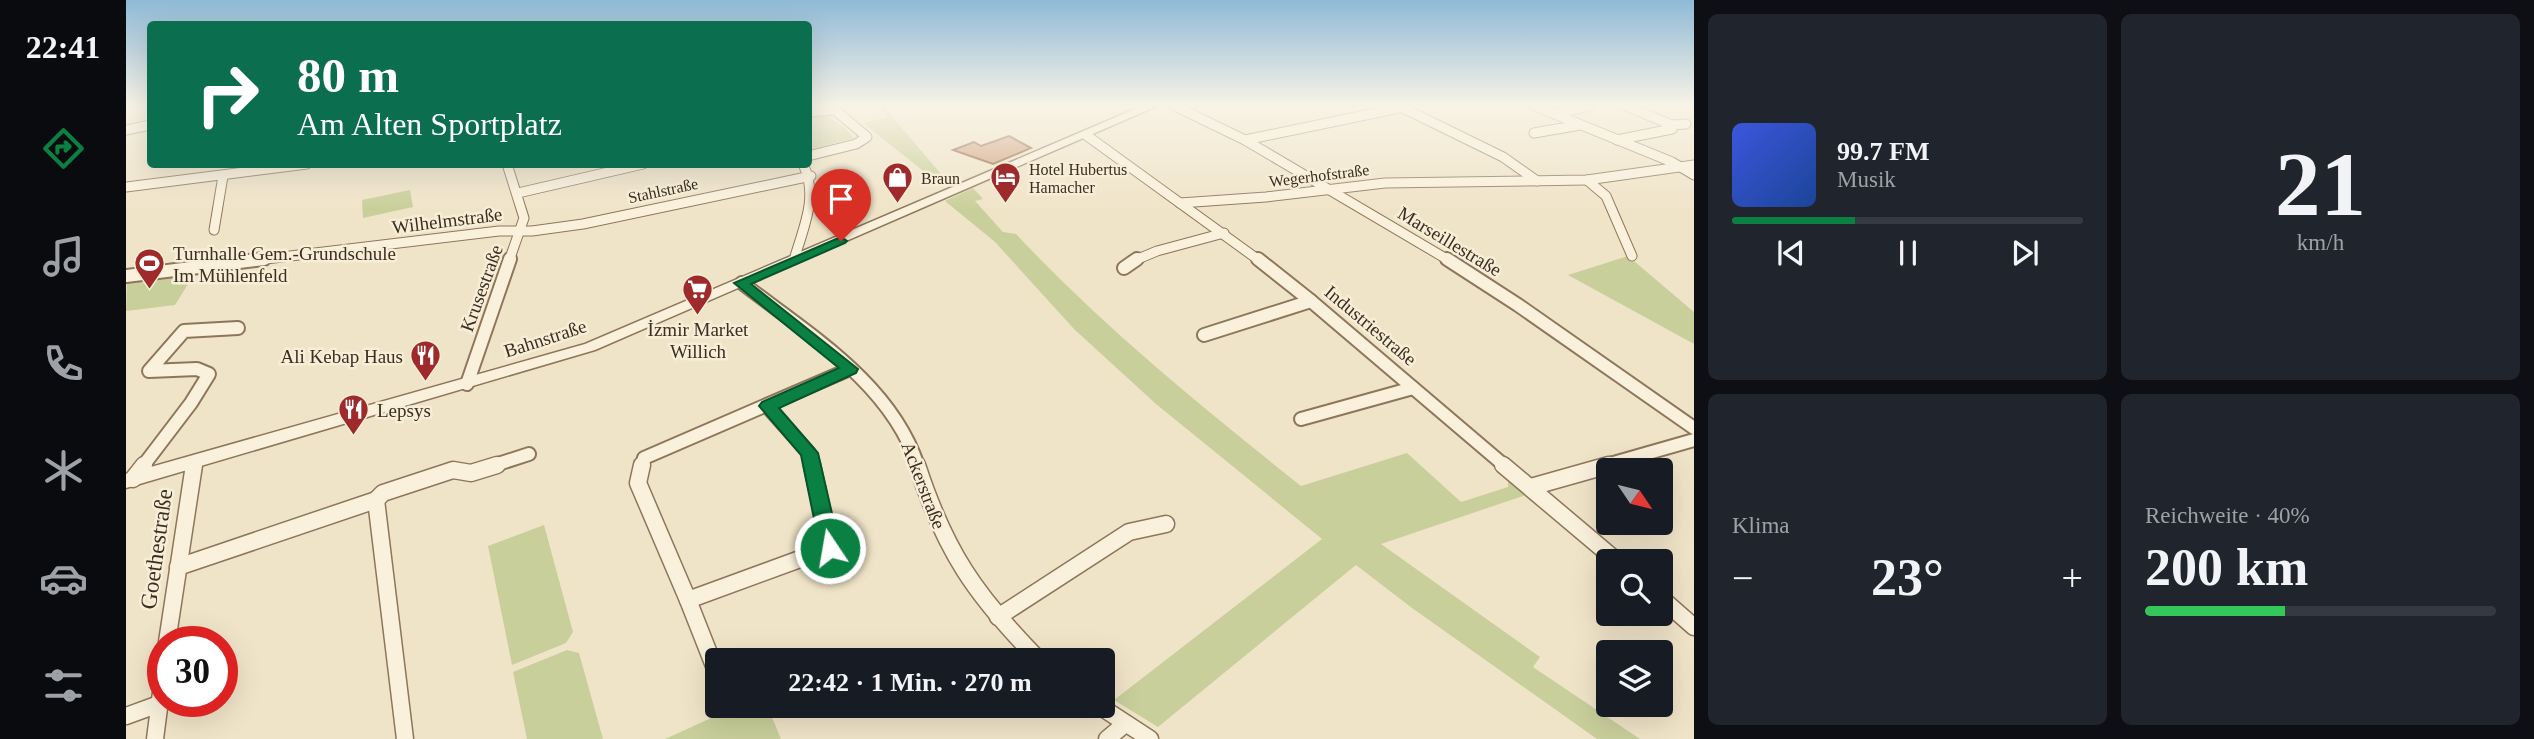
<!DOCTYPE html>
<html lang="de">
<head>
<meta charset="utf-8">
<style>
  body { margin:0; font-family:"Times New Roman",serif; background:#20242c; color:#f1f3f6; height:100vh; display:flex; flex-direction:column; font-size:26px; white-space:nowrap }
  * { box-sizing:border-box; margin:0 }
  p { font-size:23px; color:#9ea1a6 }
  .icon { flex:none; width:38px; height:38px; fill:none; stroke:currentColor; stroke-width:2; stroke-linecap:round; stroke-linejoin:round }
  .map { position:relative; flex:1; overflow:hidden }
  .panel { display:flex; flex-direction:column; gap:14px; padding:14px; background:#0d0f14; width:840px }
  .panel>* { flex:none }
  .guide { position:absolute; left:21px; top:21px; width:665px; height:147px; border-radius:7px; box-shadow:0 7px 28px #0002; background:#0b6e4f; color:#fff; overflow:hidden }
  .needle { width:46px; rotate:125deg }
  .tools { position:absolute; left:1470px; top:458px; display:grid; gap:14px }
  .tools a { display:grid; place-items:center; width:77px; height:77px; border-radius:7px; background:#171b24; box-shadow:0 7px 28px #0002; font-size:35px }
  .speed { position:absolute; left:21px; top:626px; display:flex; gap:14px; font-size:35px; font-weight:700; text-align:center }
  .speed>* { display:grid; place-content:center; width:91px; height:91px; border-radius:50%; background:#171b24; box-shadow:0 7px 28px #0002; line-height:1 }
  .speed .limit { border:10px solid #d22; background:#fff; color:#111 }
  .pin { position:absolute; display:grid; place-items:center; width:60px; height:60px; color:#fff; margin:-72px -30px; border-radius:50% 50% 50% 0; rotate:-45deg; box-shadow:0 0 7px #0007 }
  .pin .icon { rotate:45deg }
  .me { position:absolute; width:77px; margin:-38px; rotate:348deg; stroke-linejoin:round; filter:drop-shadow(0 0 5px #0008) }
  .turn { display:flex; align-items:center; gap:24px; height:147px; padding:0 35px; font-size:32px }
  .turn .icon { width:91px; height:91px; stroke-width:2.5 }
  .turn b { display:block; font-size:49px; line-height:60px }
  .big { font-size:52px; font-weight:800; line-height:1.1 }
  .panel .widget { flex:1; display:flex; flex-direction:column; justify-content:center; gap:10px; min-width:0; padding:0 24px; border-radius:10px; background:#20242c }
  .panel .dial { align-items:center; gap:0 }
  .dial b { font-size:91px; line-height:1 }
  .song { display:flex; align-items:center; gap:21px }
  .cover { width:84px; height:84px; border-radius:10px; background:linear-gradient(135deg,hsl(230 70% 55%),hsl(220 70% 35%)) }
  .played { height:7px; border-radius:4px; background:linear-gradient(90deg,#0b8043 35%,#363941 35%) }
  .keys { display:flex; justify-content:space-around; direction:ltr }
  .heat { display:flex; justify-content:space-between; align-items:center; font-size:38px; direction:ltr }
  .charge { height:10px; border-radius:5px; background:linear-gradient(90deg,#34c759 40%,#363941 0) }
  .panel .tiles { flex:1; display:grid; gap:14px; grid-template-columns:repeat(2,1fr) }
  .trip { position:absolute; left:579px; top:648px; width:410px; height:70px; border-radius:7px; background:#171b24; box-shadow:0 7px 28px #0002; font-weight:800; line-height:70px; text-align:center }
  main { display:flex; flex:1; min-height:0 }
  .tab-bar { display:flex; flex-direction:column; width:126px; justify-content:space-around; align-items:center; background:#090b0e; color:#9ea1a6 }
  .tab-bar .icon { width:49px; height:49px }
  .tab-bar .current { color:#0b8043 }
  .tab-bar b { font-size:32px; color:#f1f3f6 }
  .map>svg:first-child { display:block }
  .green { fill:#c9cf9b }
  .building { fill:#cf9f7d; stroke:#8d5f41; stroke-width:2 }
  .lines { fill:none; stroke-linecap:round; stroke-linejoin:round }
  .minor-far2-casing { stroke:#8d765c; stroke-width:11 }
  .minor-far1-casing { stroke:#8d765c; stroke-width:16 }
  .minor-casing { stroke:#8d765c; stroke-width:19 }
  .tertiary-casing { stroke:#8d765c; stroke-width:3 }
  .minor-far2 { stroke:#faf1dc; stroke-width:9 }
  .minor-far1 { stroke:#faf1dc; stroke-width:12 }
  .minor { stroke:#faf1dc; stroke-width:16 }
  .tertiary { fill:#faf1dc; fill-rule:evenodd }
  .route { fill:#0b8043; stroke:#07532c; stroke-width:2 }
  .labels { text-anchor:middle; stroke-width:5; stroke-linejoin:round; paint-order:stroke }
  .far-poi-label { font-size:16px; fill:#3d2e20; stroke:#f7eed8; text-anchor:start }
  .far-street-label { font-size:16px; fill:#3d2e20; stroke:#f7eed8 }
  .street-label { font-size:19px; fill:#3d2e20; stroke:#f7eed8 }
  .poi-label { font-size:19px; fill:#3d2e20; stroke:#f7eed8; text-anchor:start }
  .near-street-label { font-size:23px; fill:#3d2e20; stroke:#f7eed8 }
</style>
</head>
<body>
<main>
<nav class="tab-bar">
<b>22:41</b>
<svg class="icon current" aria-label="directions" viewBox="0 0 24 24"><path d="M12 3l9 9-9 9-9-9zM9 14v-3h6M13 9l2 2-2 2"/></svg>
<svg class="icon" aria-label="music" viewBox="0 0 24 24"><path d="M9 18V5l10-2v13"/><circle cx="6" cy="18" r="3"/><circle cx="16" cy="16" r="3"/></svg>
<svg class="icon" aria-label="phone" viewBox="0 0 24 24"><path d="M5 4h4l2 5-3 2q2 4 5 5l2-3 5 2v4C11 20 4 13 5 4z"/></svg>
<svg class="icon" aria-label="climate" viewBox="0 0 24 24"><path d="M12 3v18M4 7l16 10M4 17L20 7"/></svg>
<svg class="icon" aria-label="car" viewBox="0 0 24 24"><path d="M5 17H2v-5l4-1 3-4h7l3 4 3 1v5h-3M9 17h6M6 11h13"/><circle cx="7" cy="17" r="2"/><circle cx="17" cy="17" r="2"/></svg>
<svg class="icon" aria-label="filters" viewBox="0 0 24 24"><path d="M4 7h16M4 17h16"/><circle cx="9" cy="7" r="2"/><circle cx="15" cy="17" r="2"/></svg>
</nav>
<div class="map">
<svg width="1568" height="739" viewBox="0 0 1568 739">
  <rect width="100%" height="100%" fill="#f0e4c8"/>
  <g class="green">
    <polygon points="754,106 757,106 815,174 816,180 810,181 737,123 762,117"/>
    <polygon points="696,113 718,127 728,138 683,150 682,116"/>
    <path d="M 847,188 L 857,199 L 849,201 L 877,232 L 890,234 C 977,327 1076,407 1175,486 L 1281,453 L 1335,502 L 1382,487 L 1382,479 L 1400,495 L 1255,544 L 1414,657 L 1407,667 L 1514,739 L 1471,739 L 1286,608 L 1230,565 L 1032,727 L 988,700 L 1196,539 L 1030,404 L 948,329 L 869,242 L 819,201 Z"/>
    <polygon points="284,190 287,207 237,218 236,200"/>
    <polygon points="1502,256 1568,312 1568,344 1442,275"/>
    <polygon points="69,273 49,305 0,311 1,282"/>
    <polygon points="418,525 447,632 440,643 386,665 362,546"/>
    <polygon points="441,650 453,653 477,739 401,739 387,672"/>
    <polygon points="614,705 641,705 655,739 539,739"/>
  </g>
  <polygon class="building" points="883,136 905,148 867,164 827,150 848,142 855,146"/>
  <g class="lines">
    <defs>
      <g id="minor-far2">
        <polyline points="1049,106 1119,140 1324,261"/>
        <polyline points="1409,106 1546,162 1568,175"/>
        <polyline points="1500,106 1546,125 1560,124"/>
        <polyline points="1277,108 1377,157 1411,181"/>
        <polyline points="682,112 709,110 741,137 730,144 682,156"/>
        <polyline points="1429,114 1463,106"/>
        <polyline points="0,130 24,125"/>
        <polyline points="1408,133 1454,125"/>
        <polyline points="960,135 1134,261"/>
        <polyline points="1119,140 1283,106"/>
        <polyline points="1491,140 1546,129 1546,125"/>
        <polyline points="381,164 398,218 383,261"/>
        <polyline points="1461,180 1480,196 1506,256"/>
        <polyline points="0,187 181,164"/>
        <polyline points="392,193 517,164"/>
        <polyline points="1054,203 1140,197 1259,183 1461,180 1568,165"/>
        <polyline points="88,230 97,176"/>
        <path d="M 668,260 C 677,228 693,197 677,164"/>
        <polyline points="123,261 373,231 406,231 457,224 685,176"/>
        <polyline points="1007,261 1031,251 1098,233"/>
      </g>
      <g id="minor-far1">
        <polyline points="1132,259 1185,301 1379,466"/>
        <polyline points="1321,259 1392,305 1568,428"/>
        <polyline points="998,268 1011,259"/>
        <polyline points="0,276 138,259"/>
        <path d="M 616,283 C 682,334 765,383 792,466"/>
        <polyline points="1078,335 1185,301"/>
        <polyline points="341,384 384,259"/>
        <polyline points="641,406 683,453 686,466"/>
        <polyline points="1175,419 1287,388"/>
        <polyline points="17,466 65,403 83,374 71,369 23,371 58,331 112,328"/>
        <polyline points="67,466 68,462"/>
        <polyline points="366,466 403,454"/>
        <polyline points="516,466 518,458 724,369"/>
        <polyline points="1477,466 1568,440"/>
      </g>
      <g id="minor">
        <polyline points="516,465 512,483 562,600 704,548 686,465"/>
        <path d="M 791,465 C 819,551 849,595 913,660"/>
        <polyline points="1377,465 1492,562"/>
        <polyline points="7,479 18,465"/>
        <polyline points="1405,487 1483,465"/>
        <polyline points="250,500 279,739"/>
        <polyline points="52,567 250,500 257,493 327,470 345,473 371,465"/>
        <polyline points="1535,598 1568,627"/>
        <polyline points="562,600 592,676"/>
        <polyline points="872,617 1003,532 1040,524"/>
        <polyline points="41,642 68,465"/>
        <polyline points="972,705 1024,739"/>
        <polyline points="0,716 33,704"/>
        <polyline points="29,739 37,677"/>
        <polyline points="981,739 999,724"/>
      </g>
      <polygon id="tertiary" points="1016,106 1031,106 469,350 0,488 0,474 459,344"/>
    </defs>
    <use href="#minor-far2" class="minor-far2-casing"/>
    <use href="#minor-far1" class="minor-far1-casing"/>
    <use href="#minor" class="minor-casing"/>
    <use href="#tertiary" class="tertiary-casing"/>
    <use href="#minor-far2" class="minor-far2"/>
    <use href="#minor-far1" class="minor-far1"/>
    <use href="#minor" class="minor"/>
    <use href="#tertiary" class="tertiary"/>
  </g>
  <linearGradient id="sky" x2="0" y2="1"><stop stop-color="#8fbad6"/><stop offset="0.5" stop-color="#f8f3e6"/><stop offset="1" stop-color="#f8f3e6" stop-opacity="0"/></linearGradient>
  <rect width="1568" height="210" fill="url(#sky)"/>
  <polygon class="route" points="715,237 721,241 719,243 625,284 732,369 730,373 653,408 692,453 714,548 711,553 704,556 697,553 694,548 675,455 633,406 636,402 713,368 608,283"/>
  <defs>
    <symbol id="shop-pin" viewBox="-11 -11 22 30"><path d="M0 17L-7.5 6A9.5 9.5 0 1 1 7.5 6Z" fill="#9e2a2b" stroke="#f7eed8"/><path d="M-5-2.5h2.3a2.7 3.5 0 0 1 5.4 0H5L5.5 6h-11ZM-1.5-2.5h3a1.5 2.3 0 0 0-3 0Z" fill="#fff"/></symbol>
    <symbol id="hotel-pin" viewBox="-11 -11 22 30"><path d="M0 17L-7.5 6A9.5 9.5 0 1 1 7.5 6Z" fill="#9e2a2b" stroke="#f7eed8"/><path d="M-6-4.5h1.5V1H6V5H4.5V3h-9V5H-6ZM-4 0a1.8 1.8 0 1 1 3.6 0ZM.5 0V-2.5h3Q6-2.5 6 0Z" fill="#fff"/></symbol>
    <symbol id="stadium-pin" viewBox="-11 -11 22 30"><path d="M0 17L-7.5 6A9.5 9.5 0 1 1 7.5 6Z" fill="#9e2a2b" stroke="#f7eed8"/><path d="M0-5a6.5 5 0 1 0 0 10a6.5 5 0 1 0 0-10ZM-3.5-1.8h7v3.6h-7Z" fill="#fff"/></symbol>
    <symbol id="supermarket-pin" viewBox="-11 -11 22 30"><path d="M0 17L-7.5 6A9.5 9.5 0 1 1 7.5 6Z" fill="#9e2a2b" stroke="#f7eed8"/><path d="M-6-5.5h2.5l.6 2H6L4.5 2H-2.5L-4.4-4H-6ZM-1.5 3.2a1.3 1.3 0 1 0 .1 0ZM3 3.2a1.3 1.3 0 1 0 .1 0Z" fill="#fff"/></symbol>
    <symbol id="restaurant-pin" viewBox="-11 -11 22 30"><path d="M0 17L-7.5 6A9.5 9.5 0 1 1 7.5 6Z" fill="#9e2a2b" stroke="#f7eed8"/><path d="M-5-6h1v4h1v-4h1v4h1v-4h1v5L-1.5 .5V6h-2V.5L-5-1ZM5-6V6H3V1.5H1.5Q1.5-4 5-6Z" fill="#fff"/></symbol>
  </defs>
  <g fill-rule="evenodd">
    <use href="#shop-pin" x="754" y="160" width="35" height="47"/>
    <use href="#hotel-pin" x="862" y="160" width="35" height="47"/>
    <use href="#stadium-pin" x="6" y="246" width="35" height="47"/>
    <use href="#supermarket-pin" x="554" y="272" width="35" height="47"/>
    <use href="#restaurant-pin" x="282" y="338" width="35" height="47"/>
    <use href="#restaurant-pin" x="210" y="392" width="35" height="47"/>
  </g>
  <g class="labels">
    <g class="far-poi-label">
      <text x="903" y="175">Hotel Hubertus<tspan x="903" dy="18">Hamacher</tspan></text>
      <text x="795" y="184">Braun</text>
    </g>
    <g class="far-street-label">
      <text transform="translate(1193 175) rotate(-7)" y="6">Wegerhofstraße</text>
      <text transform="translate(537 190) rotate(-12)" y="6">Stahlstraße</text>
    </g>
    <g class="street-label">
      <text transform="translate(321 220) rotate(-7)" y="7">Wilhelmstraße</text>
      <text transform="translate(1324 241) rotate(31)" y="7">Marseillestraße</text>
      <text transform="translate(355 288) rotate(-70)" y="7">Krusestraße</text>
      <text transform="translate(1245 325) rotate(40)" y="7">Industriestraße</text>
      <text transform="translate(419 338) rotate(-18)" y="7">Bahnstraße</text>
      <text transform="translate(798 485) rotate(69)" y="7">Ackerstraße</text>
    </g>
    <g class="poi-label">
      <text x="47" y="260">Turnhalle Gem.-Grundschule<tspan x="47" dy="22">Im Mühlenfeld</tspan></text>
      <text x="572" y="336" text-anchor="middle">İzmir Market<tspan x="572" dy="22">Willich</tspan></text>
      <text x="277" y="363" text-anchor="end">Ali Kebap Haus</text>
      <text x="251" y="417">Lepsys</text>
    </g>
    <g class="near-street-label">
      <text transform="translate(30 549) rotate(-82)" y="8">Goethestraße</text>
    </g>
  </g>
</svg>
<div class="tools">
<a><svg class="needle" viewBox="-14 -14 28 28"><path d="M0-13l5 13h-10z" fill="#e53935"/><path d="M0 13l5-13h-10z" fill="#9ea1a6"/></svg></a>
<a><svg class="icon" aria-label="search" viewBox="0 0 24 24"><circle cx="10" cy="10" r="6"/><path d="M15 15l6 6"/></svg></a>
<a><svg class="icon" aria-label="layers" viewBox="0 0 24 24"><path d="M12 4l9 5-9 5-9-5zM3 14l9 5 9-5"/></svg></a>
</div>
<div class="speed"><div class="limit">30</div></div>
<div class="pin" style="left:715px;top:241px;background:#d93025"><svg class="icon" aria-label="arrive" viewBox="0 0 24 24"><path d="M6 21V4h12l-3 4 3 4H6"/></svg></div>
<svg class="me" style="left:704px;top:548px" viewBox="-20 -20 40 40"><circle r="17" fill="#0b8043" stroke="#fff" stroke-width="3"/><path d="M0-11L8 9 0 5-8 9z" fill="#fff"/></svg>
<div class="trip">22:42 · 1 Min. · 270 m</div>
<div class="guide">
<div class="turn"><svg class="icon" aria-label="right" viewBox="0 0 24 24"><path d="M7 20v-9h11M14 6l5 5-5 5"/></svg><div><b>80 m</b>Am Alten Sportplatz</div></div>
</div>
</div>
<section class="panel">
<div class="tiles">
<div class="widget">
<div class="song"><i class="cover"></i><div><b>99.7 FM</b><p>Musik</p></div></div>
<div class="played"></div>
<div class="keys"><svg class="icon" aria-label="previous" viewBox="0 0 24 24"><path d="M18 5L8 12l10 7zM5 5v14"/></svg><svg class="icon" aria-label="pause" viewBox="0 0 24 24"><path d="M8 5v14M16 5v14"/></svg><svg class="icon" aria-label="next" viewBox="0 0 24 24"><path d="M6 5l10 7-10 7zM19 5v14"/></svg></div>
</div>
<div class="widget dial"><b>21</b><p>km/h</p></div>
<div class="widget"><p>Klima</p>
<div class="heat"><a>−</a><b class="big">23°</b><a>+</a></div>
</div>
<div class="widget"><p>Reichweite · 40%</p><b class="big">200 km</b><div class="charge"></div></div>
</div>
</section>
</main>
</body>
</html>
